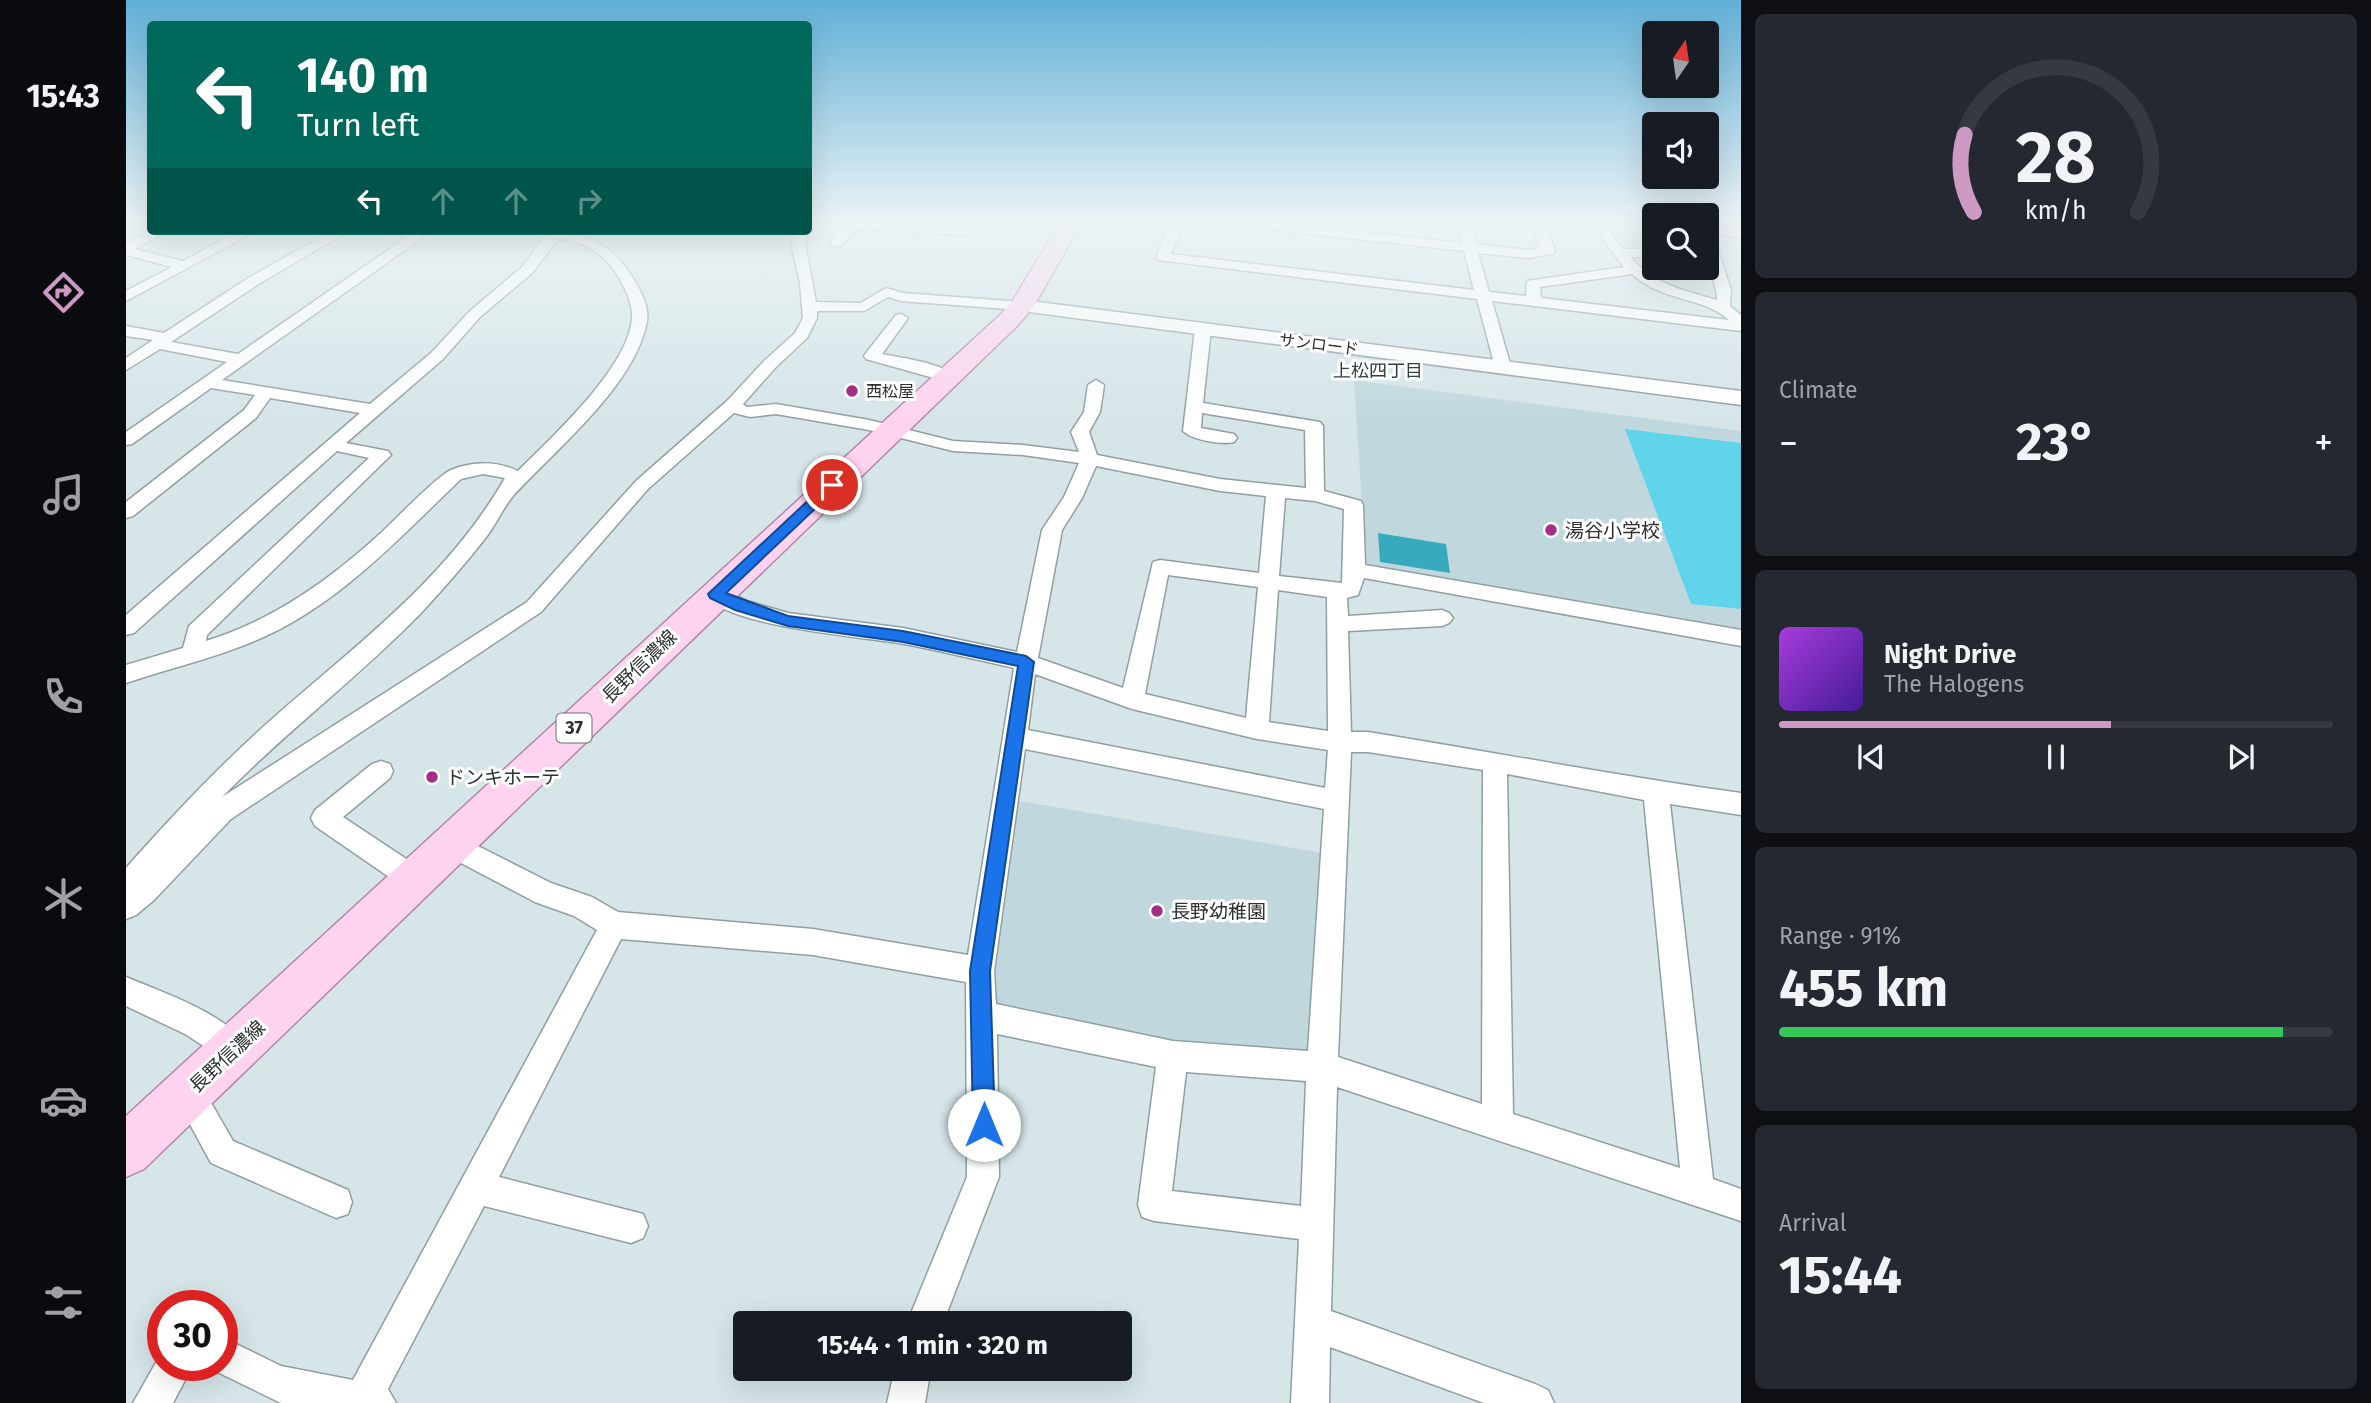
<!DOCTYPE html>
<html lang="en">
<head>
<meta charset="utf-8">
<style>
  body { margin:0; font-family:"Fira Sans","Noto Sans JP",sans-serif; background:#242831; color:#f1f3f6; height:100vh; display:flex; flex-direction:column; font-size:26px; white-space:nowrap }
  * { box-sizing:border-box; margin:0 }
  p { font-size:23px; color:#9ea1a6 }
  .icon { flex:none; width:38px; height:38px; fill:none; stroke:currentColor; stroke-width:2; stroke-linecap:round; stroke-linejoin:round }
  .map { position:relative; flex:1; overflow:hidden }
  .side { display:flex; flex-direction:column; gap:14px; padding:14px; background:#0d0f14; width:630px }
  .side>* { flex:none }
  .banner { position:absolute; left:21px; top:21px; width:665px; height:214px; border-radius:7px; box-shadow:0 7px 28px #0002; background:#00695c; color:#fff; overflow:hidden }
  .needle { width:46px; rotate:13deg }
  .tools { position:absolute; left:1516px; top:21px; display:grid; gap:14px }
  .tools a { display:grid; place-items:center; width:77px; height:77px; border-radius:7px; background:#171b24; box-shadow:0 7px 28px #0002; font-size:35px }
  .speed { position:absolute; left:21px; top:1290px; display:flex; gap:14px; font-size:35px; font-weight:700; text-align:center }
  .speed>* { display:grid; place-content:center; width:91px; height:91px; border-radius:50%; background:#171b24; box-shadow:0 7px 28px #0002; line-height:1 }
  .speed .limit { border:10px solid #d22; background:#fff; color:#111 }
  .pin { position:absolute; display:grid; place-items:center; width:60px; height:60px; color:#fff; margin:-30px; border:4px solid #fff; border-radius:50%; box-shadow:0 2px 7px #0007 }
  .me { position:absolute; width:77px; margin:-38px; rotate:0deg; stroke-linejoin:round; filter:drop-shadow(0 0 5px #0008) }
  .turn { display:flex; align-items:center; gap:24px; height:147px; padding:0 35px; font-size:32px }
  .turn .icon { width:91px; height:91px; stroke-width:2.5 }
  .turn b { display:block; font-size:49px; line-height:60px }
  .lanes { display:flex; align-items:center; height:66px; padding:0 35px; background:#0003; justify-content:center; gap:35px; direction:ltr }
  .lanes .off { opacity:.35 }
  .big { font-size:52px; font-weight:700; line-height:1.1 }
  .side .widget { flex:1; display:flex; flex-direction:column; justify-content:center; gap:10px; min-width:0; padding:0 24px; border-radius:10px; background:#242831 }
  .side .dial { align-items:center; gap:0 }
  .dial svg { height:182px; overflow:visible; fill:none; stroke:#363941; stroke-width:7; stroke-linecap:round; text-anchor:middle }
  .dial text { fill:#f1f3f6; stroke:none }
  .song { display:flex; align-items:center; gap:21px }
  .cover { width:84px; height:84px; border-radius:10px; background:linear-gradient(135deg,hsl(280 70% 55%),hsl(260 70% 35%)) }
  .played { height:7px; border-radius:4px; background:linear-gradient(90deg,#ce9ac4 60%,#363941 60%) }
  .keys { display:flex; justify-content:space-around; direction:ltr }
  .heat { display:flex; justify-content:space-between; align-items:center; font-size:38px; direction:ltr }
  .charge { height:10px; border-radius:5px; background:linear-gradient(90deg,#34c759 91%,#363941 0) }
  .trip { position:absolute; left:607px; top:1311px; width:399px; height:70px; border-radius:7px; background:#171b24; box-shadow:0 7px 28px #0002; font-weight:700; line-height:70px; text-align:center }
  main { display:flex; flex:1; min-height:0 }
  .dock { display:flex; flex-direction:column; width:126px; justify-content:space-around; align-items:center; background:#090b0e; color:#9ea1a6 }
  .dock .icon { width:49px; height:49px }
  .dock .active { color:#ce9ac4 }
  .dock b { font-size:32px; color:#f1f3f6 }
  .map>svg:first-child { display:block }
  .built { fill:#c0d8dd }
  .green { fill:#5fd4ea }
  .water { fill:#37aabe }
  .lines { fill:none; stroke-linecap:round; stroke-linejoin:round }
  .minor-casing { stroke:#909fa2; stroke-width:3 }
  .tertiary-casing { stroke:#909fa2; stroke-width:3 }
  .primary-casing { stroke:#b487a6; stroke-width:3 }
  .minor { fill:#fff; fill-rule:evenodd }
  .tertiary { fill:#fff; fill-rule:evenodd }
  .primary { fill:#fed3ef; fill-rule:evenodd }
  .route { fill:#1a73e8; stroke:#114b97; stroke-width:2 }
  .poi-dot { fill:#a42e87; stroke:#fff; stroke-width:2.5 }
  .labels { text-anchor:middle; stroke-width:6; stroke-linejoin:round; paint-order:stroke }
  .far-street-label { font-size:16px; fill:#2b3132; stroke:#fff }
  .far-poi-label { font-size:16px; fill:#2b3132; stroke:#fff; text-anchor:start }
  .far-neighbourhood-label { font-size:18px; fill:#313e41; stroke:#fff }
  .shield { fill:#fff; stroke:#6b6f70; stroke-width:2 }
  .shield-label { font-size:18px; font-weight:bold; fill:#2b3132 }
  .poi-label { font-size:19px; fill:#2b3132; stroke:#fff; text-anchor:start }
  .street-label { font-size:19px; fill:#2b3132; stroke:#fff }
</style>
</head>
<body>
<main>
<nav class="dock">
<b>15:43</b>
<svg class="icon active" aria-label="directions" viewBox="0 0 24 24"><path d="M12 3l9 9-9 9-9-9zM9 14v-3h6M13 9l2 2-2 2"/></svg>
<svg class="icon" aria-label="music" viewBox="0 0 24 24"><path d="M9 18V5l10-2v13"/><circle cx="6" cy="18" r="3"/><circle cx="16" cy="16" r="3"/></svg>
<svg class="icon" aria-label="phone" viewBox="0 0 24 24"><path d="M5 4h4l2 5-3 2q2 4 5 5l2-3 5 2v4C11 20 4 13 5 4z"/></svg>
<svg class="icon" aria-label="climate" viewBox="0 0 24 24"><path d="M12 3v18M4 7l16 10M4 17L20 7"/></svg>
<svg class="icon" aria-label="car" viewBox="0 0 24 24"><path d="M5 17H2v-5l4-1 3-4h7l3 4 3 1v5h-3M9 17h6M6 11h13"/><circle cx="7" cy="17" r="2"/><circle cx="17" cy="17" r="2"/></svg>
<svg class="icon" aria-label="filters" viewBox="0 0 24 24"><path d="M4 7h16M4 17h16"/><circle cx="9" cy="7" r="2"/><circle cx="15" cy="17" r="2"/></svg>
</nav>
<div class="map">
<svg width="1615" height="1403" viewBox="0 0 1615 1403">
  <rect width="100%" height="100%" fill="#d5e5e8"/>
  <g class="built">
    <polygon points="1228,380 1615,431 1615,634 1245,570 1234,555 1236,504"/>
    <polygon points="889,800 1197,853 1184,1052 1047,1049 862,1009"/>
  </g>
  <polygon class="green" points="1499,429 1615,443 1615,609 1565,604"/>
  <polygon class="water" points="1252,533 1320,544 1324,573 1254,562"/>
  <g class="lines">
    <defs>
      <g id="minor">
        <polygon points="0,223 14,223 0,231"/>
        <polygon points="722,223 840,227 847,231 840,235 730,229 715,246 705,246 705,240"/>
        <path d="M 1044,223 L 1057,223 L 1045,254 L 1348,290 L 1338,251 L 1118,227 L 1112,223 L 1155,223 L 1336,243 L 1331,223 L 1344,223 L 1350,244 L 1402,250 L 1414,248 L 1406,223 L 1419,223 L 1429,251 L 1427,254 L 1402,258 L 1352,253 L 1363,292 L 1400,296 L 1401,281 L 1498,267 L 1464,223 L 1477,223 L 1497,249 L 1528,249 L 1528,257 L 1504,257 C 1529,285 1557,290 1591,300 C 1591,282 1580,266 1580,251 L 1593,253 L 1605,290 L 1604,306 L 1615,315 L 1615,331 L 1366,301 L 1385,367 L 1377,372 L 1369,367 L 1351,299 L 1032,260 L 1030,257 ZM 1506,274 C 1539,303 1576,296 1603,320 L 1415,298 L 1414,287 Z"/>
        <polygon points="1580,224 1615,230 1615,238 1580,232"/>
        <polygon points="25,231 42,231 9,249 57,261 113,231 130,231 0,301 0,291 46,267 0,255 0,243"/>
        <path d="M 206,231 L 223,231 L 134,283 L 45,342 L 112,354 L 281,237 L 260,231 L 289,231 L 296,238 L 96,380 L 244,404 L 305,353 L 344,311 L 396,267 L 422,231 C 454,231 481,241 500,268 C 510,282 524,303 521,321 C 510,385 428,451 387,496 C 377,508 370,524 361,536 C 340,563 318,588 295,613 C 232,678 159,732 96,797 L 401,602 L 510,481 L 602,400 L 638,361 L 669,333 L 677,318 L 674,283 L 666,248 L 667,231 L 681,231 L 680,248 L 690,302 L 735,303 L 760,288 L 777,293 L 896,302 L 903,306 L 896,310 L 775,301 L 762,297 L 738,311 L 691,311 L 691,318 L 681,338 L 650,367 L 617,404 L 621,407 L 650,404 L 743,420 L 827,441 L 897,445 L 953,452 L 945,432 L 958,412 L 962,385 L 970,380 L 978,385 L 974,412 L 963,432 L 971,455 L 1094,479 L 1180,488 L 1179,430 L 1076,413 L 1075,428 L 1108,434 L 1111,438 L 1108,442 C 1096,445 1066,440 1057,431 L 1069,329 L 1077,324 L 1082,326 L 1085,329 L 1077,403 L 1194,422 L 1197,426 L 1198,491 L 1235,501 L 1237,505 L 1239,565 L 1615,630 L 1615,646 L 1238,578 L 1232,595 L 1221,598 L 1222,616 L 1316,610 L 1323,613 L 1327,618 L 1323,623 L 1316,626 L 1222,631 L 1225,732 L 1242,732 C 1367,752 1490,776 1615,793 L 1615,815 L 1544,804 L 1587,1179 L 1615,1189 L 1615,1221 L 1211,1087 L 1205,1311 L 1409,1384 L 1422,1390 L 1428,1403 L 1358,1403 L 1204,1347 L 1203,1403 L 1165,1403 L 1173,1239 L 1028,1221 L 1016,1217 L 1012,1205 L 1030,1067 L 871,1034 L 873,1177 L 817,1323 L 781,1323 L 841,1177 L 840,982 L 687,955 L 495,939 L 373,1177 L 517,1214 L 522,1226 L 517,1238 L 505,1243 L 358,1206 L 262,1389 L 270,1403 L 155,1403 L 83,1368 L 82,1365 L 96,1365 L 96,1337 L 155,1366 L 227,1380 L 471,930 L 448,916 L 409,902 L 316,853 L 312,845 L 316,837 L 325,834 L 334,837 L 425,883 L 466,897 L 492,912 L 687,929 L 842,955 L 888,668 C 852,660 815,651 778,644 C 740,637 598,627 579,594 L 582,589 L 589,587 L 596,589 L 621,601 L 662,613 L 777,628 L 891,652 L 916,530 L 938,497 L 953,463 L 897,455 L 827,451 L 743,430 L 650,414 L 624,417 L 608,413 L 522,489 L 415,612 L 105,819 L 28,900 L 10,915 L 0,919 L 0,868 C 46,816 94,765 146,719 C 230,645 322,578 379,478 L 357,474 L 335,479 C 270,541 207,611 121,644 C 81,660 41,669 0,683 L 0,665 L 57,648 L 63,626 L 243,458 L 211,451 L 8,633 L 0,635 L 0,615 L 234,413 L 144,398 L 130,418 L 7,516 L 0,518 L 0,502 L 118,410 L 129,395 L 85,388 L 6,444 L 0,445 L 0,432 L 101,362 L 34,349 L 0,370 L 0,358 L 27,340 L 0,336 L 0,326 L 38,333 L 124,277 ZM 432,239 C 456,240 477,253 490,273 C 498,286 507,302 506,318 C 503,367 426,437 392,471 C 371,461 347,461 325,470 C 311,476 270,519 257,531 C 205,579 148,620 80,641 L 81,635 L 265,455 L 262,451 L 220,443 L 317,359 L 354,317 L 406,273 ZM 970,466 L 1094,491 L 1140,496 L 1133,573 L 1034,560 L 1027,562 L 997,688 L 912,658 L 936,530 L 956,498 ZM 1159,498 L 1189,501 L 1218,509 L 1216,583 L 1153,576 ZM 1042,575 L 1132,587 L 1120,718 L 1019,694 ZM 1152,590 L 1201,597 L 1202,731 L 1143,722 ZM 909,674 L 1006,709 L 1131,739 L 1202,750 L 1199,788 L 902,730 ZM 899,749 L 1198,809 L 1182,1051 L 1047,1041 L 870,1004 L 868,971 ZM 1225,752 L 1242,752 L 1357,770 L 1356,1104 L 1212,1057 ZM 1381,774 L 1518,800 L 1554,1168 L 1387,1114 ZM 1060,1072 L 1180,1081 L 1175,1206 L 1046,1191 Z"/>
        <path d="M 775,314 L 782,318 L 756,354 C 775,358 817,363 830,377 L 828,380 L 822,382 L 740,359 L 738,356 L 740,353 L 770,315 Z"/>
        <polygon points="255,761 264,764 267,771 264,778 217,817 297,870 301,879 297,888 288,891 279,888 189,826 185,818 189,810 246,764"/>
        <path d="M 0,977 C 33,991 108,1016 122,1050 L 118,1061 L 107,1065 L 59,1034 L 0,1006 Z"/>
        <polygon points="62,1078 73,1082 107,1141 222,1190 226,1202 222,1214 210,1218 85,1163 47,1093 51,1082"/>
        <polygon points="36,1352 37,1365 67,1365 47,1403 7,1403"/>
        <polygon points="769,1368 805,1368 799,1403 761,1403"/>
      </g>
      <polygon id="tertiary" points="896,300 1615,391 1615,405 889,310 886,306 889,302"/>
      <polygon id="primary" points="934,223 955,223 908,306 891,326 18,1169 0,1177 0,1116 873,316 886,302"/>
    </defs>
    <use href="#minor" class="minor-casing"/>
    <use href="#tertiary" class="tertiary-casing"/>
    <use href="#primary" class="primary-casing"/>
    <use href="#minor" class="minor"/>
    <use href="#tertiary" class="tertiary"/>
    <use href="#primary" class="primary"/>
  </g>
  <linearGradient id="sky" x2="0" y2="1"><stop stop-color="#61b0d7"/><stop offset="0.53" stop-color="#ecf3f5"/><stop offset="1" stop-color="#ecf3f5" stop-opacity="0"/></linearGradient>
  <rect width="1615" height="419" fill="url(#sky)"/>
  <polygon class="route" points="706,481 711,482 711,488 600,593 662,616 777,631 900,656 908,662 864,971 869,1125 866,1133 858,1136 850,1133 847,1125 844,971 892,666 777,642 662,626 609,610 584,598 582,594 702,482"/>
  <g class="poi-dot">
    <circle cx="726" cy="391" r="7"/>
    <circle cx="1425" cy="530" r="7"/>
    <circle cx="306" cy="777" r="7"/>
    <circle cx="1031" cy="911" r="7"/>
  </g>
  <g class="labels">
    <g class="far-street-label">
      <text transform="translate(1193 344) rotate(7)" y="6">サンロード</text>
    </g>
    <g class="far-poi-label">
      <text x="740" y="397">西松屋</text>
    </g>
    <g class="far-neighbourhood-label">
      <text x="1252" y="377">上松四丁目</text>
    </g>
    <rect class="shield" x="430.5" y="713.5" width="35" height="29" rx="5"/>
    <g class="shield-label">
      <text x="448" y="734">37</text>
    </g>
    <g class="poi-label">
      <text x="1439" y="537">湯谷小学校</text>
      <text x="320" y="784">ドンキホーテ</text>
      <text x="1045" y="918">長野幼稚園</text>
    </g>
    <g class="street-label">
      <text transform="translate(513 666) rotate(-44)" y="7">長野信濃線</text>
      <text transform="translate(101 1056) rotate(-43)" y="7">長野信濃線</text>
    </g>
  </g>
</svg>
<div class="tools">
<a><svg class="needle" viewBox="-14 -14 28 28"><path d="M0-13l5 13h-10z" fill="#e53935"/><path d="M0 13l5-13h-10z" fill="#9ea1a6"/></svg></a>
<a><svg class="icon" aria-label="sound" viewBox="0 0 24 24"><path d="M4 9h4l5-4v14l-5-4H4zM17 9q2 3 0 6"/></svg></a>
<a><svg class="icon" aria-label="search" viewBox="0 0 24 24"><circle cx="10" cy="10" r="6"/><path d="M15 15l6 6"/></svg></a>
</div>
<div class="speed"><div class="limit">30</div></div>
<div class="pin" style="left:706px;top:485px;background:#d93025"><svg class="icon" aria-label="arrive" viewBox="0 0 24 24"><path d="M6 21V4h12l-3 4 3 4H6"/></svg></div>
<svg class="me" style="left:858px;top:1125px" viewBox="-20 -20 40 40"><circle r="19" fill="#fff"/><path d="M0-13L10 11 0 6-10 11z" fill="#1a73e8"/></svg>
<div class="trip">15:44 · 1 min · 320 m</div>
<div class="banner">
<div class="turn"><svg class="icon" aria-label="left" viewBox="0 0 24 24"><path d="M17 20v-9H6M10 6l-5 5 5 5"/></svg><div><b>140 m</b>Turn left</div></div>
<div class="lanes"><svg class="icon" aria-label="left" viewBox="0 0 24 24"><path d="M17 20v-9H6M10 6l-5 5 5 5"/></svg><svg class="icon off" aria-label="ahead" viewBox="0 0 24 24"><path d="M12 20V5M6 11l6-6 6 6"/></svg><svg class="icon off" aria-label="ahead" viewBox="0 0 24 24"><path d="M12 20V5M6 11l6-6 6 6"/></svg><svg class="icon off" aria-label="right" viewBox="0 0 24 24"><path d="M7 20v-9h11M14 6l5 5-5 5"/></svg></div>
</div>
</div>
<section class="side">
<div class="widget dial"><svg viewBox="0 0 100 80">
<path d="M14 69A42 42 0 1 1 86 69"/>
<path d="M14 69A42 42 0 0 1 10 35" stroke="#ce9ac4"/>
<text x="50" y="56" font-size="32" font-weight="700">28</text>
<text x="50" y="72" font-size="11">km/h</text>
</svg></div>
<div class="widget"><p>Climate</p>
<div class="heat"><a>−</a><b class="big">23°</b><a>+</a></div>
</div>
<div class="widget">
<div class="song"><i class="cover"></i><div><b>Night Drive</b><p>The Halogens</p></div></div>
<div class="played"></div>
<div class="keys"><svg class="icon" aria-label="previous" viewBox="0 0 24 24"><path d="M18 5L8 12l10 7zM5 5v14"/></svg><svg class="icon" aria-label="pause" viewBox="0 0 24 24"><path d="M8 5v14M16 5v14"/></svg><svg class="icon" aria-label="next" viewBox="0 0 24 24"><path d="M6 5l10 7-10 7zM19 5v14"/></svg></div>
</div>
<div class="widget"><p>Range · 91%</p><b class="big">455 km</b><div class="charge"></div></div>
<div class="widget"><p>Arrival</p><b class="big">15:44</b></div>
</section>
</main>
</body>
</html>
